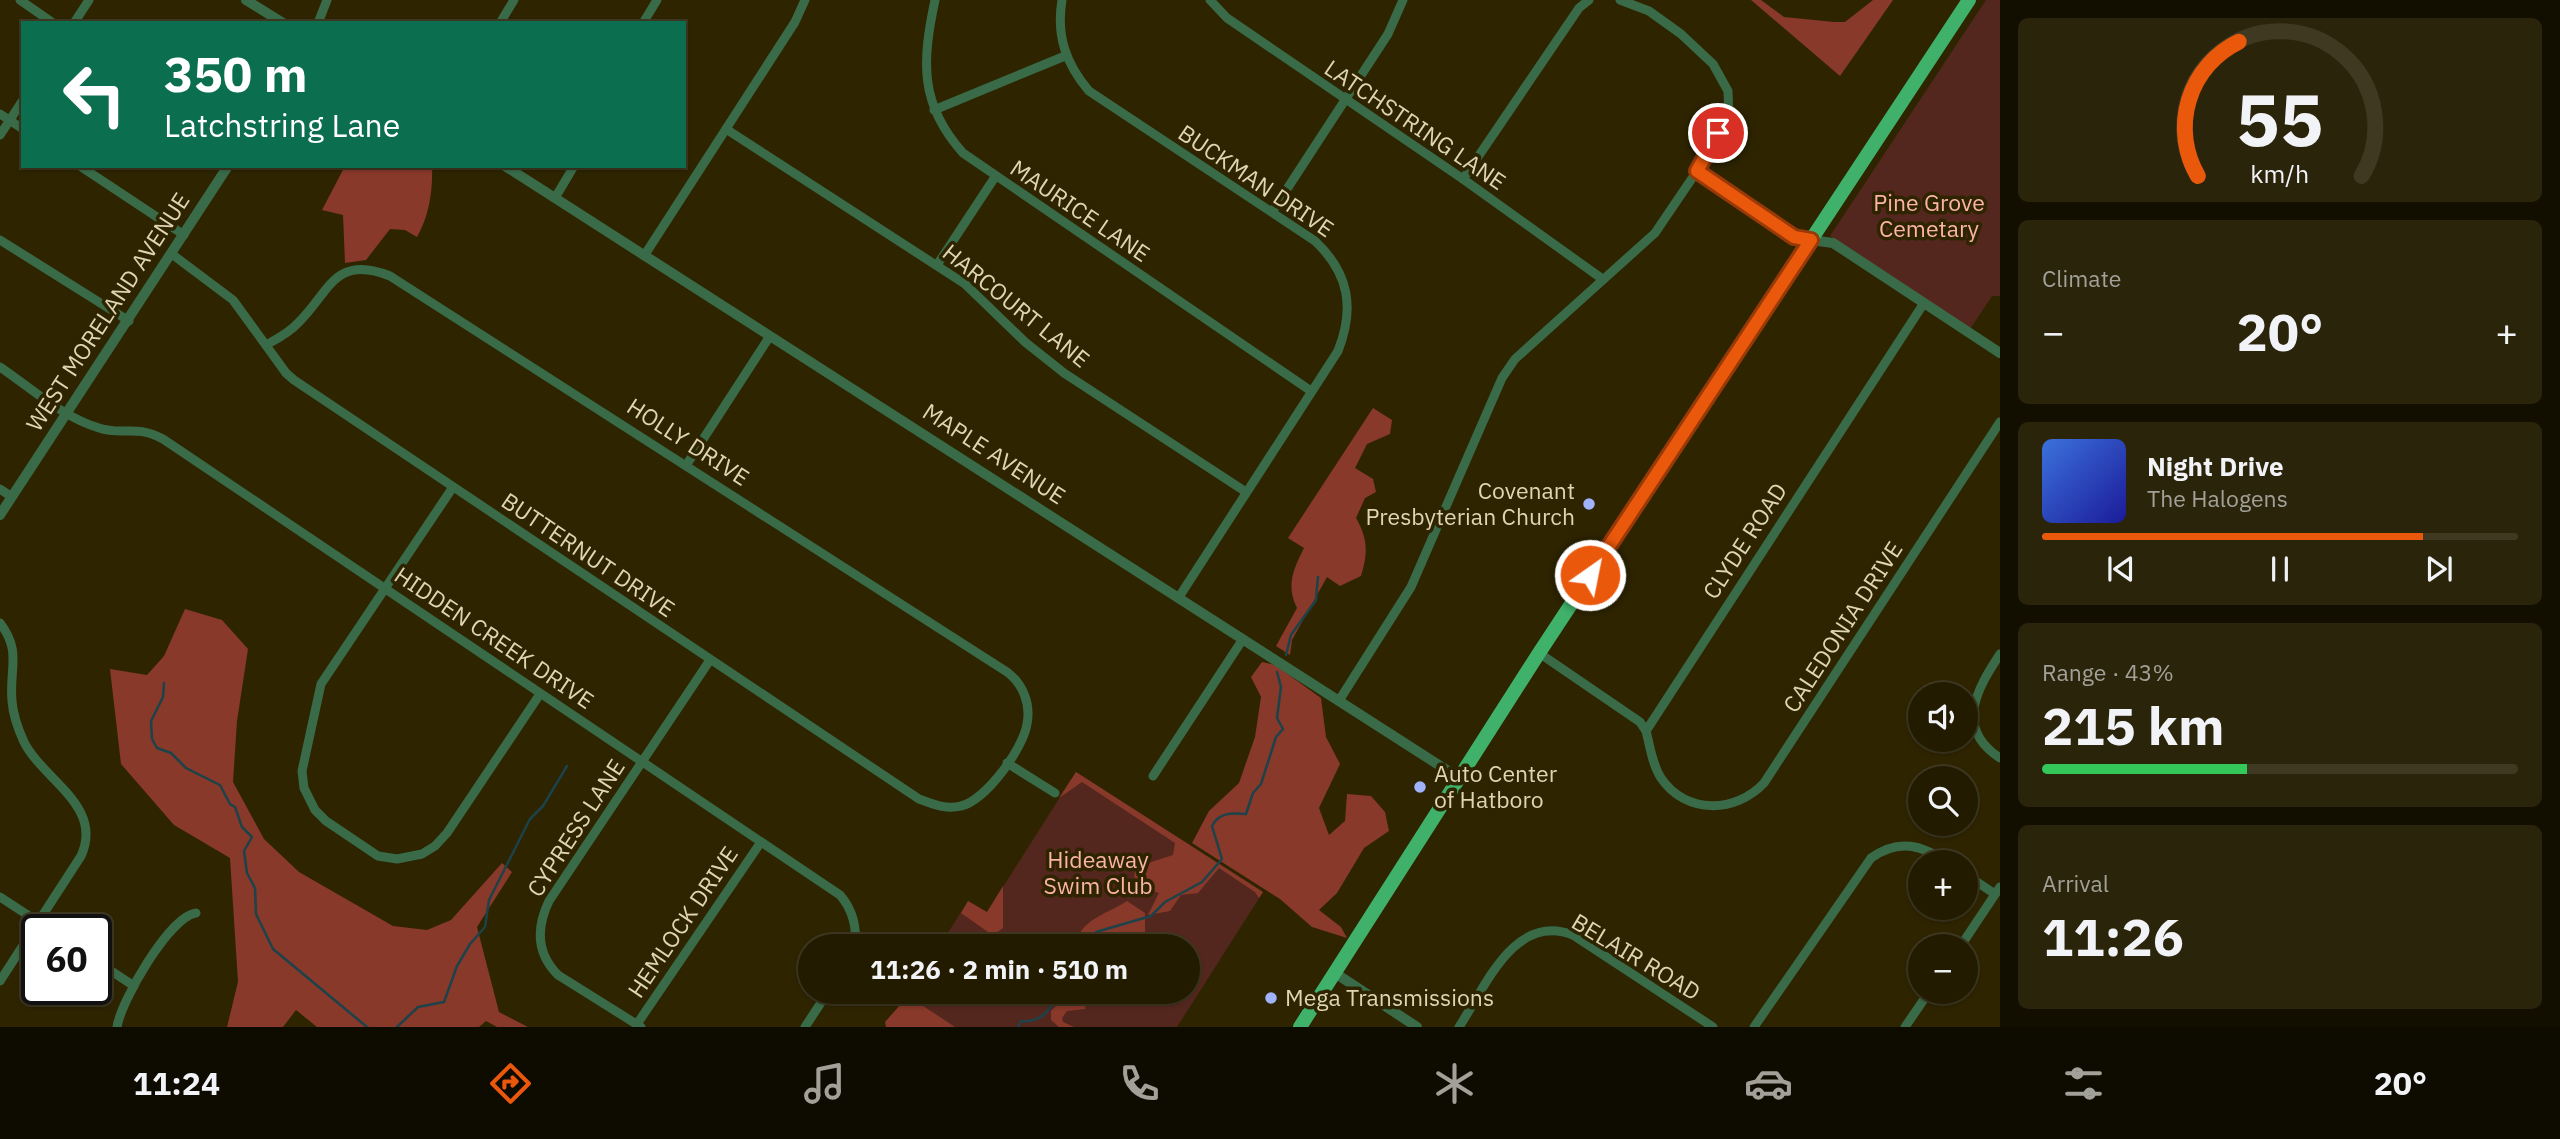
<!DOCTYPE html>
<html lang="en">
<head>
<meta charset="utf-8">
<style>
  body { margin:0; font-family:"IBM Plex Sans",sans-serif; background:#2a240a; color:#f1f3f6; height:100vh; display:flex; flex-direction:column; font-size:26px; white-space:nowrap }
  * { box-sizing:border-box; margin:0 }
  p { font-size:23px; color:#a2a199 }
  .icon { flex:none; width:38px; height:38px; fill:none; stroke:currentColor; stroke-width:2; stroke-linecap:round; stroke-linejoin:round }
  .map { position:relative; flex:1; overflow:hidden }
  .sheet { display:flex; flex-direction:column; gap:18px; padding:18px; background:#130f00; width:560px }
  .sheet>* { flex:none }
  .top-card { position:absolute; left:21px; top:21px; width:665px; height:147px; border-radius:0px; box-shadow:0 2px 5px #0004,0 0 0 2px #3f3922; background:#0b6e4f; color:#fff; overflow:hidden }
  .tools { position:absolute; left:1908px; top:682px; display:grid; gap:14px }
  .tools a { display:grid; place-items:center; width:70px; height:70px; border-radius:50%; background:#221b00; box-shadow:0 2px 5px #0004,0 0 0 2px #3f3922; font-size:35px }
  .speed { position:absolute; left:21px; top:914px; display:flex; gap:14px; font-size:35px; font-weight:700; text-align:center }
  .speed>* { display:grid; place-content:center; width:91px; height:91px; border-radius:50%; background:#221b00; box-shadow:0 2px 5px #0004,0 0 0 2px #3f3922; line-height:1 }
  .speed .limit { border:4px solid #111; border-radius:10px; background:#fff; color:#111 }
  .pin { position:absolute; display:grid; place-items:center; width:60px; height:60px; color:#fff; margin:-30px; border:4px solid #fff; border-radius:50%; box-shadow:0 2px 7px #0007 }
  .me { position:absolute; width:77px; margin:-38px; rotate:33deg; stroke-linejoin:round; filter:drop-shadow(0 0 5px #0008) }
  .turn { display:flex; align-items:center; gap:24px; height:147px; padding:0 28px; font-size:32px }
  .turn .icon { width:91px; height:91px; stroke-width:2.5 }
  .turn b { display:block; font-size:49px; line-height:60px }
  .big { font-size:52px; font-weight:700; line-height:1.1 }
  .sheet .tile { flex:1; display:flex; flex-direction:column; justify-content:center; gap:10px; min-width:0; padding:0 24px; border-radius:10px; background:#2a240a }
  .sheet .dial { align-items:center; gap:0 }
  .dial svg { height:182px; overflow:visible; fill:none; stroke:#3f3922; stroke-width:7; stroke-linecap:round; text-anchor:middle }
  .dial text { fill:#f1f3f6; stroke:none }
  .song { display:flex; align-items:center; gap:21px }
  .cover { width:84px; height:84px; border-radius:10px; background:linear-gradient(135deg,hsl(220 70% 55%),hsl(240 70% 35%)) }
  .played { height:7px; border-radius:4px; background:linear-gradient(90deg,#ea580c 80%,#3f3922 80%) }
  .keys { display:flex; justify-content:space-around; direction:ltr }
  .heat { display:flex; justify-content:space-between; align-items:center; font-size:38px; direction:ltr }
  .charge { height:10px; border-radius:5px; background:linear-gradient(90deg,#34c759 43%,#3f3922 0) }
  .trip { position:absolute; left:798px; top:934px; width:402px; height:70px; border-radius:35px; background:#221b00; box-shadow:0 2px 5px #0004,0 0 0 2px #3f3922; font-weight:700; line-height:70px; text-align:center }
  .dock { display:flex; height:112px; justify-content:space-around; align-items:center; background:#0e0b00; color:#a2a199 }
  .dock .icon { width:49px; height:49px }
  .dock .current { color:#ea580c }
  .dock b { font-size:32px; color:#f1f3f6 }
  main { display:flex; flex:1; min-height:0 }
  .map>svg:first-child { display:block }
  .green { fill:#54271e }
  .forest { fill:#88392a }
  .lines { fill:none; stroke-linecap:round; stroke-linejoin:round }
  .stream { stroke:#1c424a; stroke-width:2.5 }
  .minor { stroke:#396b49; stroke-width:9 }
  .tertiary { stroke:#396b49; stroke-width:10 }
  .primary { stroke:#3fb16a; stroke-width:14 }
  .route-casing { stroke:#983908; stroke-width:18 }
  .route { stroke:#ea580c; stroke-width:12 }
  .poi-dot { fill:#a0b3fd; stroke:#2e2400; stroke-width:2.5 }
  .labels { text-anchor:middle; stroke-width:7; stroke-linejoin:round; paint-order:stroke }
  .street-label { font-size:23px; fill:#e0d5b3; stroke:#2e2400 }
  .park-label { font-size:23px; fill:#fbb4a5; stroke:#2e2400 }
  .poi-label { font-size:23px; fill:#e0d5b3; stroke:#2e2400; text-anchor:start }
</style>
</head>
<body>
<main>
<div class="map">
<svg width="2000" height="1027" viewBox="0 0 2000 1027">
  <rect width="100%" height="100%" fill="#2e2400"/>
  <g class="green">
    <polygon points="1986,0 2000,0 2000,296 1992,296 1970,329 1830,236"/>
    <polygon points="1076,772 1263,892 1177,1027 936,1027 901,1006 910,992 1188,992 1188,947 939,947 968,901 987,912"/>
  </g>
  <g class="forest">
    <polygon points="1751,0 1761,0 1784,17 1834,22 1845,22 1873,0 1893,0 1840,76"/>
    <path d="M 345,166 L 432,166 C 433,191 429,216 417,237 L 405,230 L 390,229 L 366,260 L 345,263 L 343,215 L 322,210 Z"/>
    <path d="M 1373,408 L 1392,420 L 1390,434 L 1367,444 L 1355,468 L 1373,479 L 1376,492 L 1365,498 L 1356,518 C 1368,539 1368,553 1361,576 L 1340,586 L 1327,577 L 1292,640 L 1290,655 L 1276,646 L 1297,608 C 1286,586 1293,570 1304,548 L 1288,538 Z"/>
    <polygon points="185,609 222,620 248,649 237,721 233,782 264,839 299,872 393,926 427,930 451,920 502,863 512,872 477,927 499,1012 528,1027 497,1027 486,1021 479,1027 317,1027 296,1010 283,1027 227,1027 238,982 230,858 174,825 121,764 110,669 147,675 164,656"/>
    <polygon points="1262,662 1275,665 1321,698 1326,737 1340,764 1319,808 1329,835 1345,821 1347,794 1371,796 1385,812 1389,831 1364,848 1337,893 1319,910 1341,927 1347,938 1312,927 1280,899 1192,843 1209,811 1239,783 1255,737 1261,697 1251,677"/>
    <polygon points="1076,772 1263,892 1259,898 1255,892 1219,868 1198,893 1181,895 1170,911 1148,915 1159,893 1153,891 1145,896 1134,876 1136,867 1173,855 1175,843 1082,782 1059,798"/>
    <polygon points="1003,886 1003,928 996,933 988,932 961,913 968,901 987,912"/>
    <path d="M 1127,901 L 1145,913 L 1145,933 L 1138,947 L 1074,947 C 1081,918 1106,915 1127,901 Z"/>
    <polygon points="908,996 955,1027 886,1027 885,1022"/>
    <polygon points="1079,997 1087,1000 1085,1009 1067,1011 1062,1018 1063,1022 1074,1027 1059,1027 1051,1020 1051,1011 1060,1002"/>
  </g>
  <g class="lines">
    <g class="stream">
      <polyline points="1286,655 1291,635 1316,600 1318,577"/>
      <polyline points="164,683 163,697 151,721 152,739 157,748 171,753 186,768 220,785 230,804 235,807 242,827 252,837 244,851 247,873 255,888 256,914 273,949 367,1027"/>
      <path d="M 1091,947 L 1096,932 L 1151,916 L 1165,902 L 1202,882 L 1222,859 L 1212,826 C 1219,812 1232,813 1246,814 L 1253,793 L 1261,784 L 1276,737 L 1283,729 L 1277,718 L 1281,687 L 1277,672"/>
      <polyline points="397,1027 418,1007 444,1002 457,966 470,944 485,927 489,900 530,819 543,806 567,766"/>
      <path d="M 1018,1027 L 1021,1021 C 1041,1023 1051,1010 1059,992"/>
    </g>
    <g class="minor">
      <polyline points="20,0 53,23"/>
      <path d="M 935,0 C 922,61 919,104 963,153 L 1311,391"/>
      <path d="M 1062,0 C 1056,36 1066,64 1089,91 L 1315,241 C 1349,273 1355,308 1338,351 L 1179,597"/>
      <polyline points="1210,0 1227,18 1463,179 1601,278"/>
      <polyline points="74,23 89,0"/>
      <polyline points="318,23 327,0"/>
      <polyline points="500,23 514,0"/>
      <polyline points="643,23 657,0"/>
      <polyline points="934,110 1065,56"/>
      <polyline points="0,114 23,129"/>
      <polyline points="726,129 965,284 1025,342 1064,373 1246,492"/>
      <polyline points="0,135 23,100"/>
      <polyline points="80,166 184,235"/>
      <polyline points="1697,171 1794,237 1811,240"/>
      <polyline points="1463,179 1579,8 1589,0"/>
      <polyline points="555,198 574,166"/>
      <polyline points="1272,212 1388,34 1403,0"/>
      <polyline points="0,240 129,321"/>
      <path d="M 173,255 L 233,300 L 286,373 L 294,380 L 919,799 C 933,804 946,810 961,806 C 986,800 1023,749 1027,724 C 1031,704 1023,684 1007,672 L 390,276 C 334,254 330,292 298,323 C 289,333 277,339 266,345"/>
      <polyline points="644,256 795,22 805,0"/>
      <polyline points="937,265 995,177"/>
      <path d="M 1924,303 L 1646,731 C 1650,746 1652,764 1661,778 C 1686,815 1736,813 1764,783 L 2000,422"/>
      <path d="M 0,367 C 31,388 62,417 99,428 C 124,436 135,424 163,439 L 840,895 C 853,910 857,928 855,947"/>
      <polyline points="687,464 770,336"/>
      <polyline points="453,487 321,684 302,771 304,788 315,810 326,821 378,856 397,859 422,854 435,846 447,833 540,694"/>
      <polyline points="0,489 12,497"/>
      <path d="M 0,623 C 22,652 9,668 12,701 C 13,715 18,729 24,742 C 43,780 104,806 81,856 L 0,981"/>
      <polyline points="1539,653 1640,722 1646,731"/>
      <path d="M 2000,654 C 1977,689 1954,728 2000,758"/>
      <polyline points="1340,699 1411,587 1502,378 1515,359 1655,233 1697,171 1729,116 1728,91 1713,64 1681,34 1649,11 1620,0"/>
      <polyline points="1007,763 1055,793"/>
      <polyline points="1153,776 1243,639"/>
      <polyline points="1965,874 1995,894"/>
      <polyline points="0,897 49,929"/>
      <polyline points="1960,947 2000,887"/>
      <polyline points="96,961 134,986"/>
      <polyline points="637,1024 761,842"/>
      <path d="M 117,1027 C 121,1001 169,917 196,913"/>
      <path d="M 641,1027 L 558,975 C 536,953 536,928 549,901 L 710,660"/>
      <polyline points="805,1027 828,992"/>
      <path d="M 1459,1027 C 1485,988 1514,912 1573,935 L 1713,1027"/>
      <path d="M 1754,1027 L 1871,858 C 1899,838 1922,845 1949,863"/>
      <polyline points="1905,1027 1929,992"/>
    </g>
    <g class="tertiary">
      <polyline points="246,0 283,23"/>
      <polyline points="505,166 1459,778"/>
      <polyline points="1811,240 1833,243 2000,353"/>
      <polyline points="0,515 228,166"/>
      <polyline points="1335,973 1417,1027"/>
    </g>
    <polyline class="primary" points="1300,1027 1539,653 1969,0"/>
  </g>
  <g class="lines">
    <defs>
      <polyline id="route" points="1590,575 1811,240 1794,237 1697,171 1718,133"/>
    </defs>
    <use href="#route" class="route-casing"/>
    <use href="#route" class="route"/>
  </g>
  <g class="poi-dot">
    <circle cx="1589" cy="504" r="7"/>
    <circle cx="1420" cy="787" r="7"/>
    <circle cx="1271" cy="998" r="7"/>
  </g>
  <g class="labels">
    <g class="street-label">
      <text transform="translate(1415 125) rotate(34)" y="8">LATCHSTRING LANE</text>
      <text transform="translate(1256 181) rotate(34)" y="8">BUCKMAN DRIVE</text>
      <text transform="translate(1080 211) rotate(34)" y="8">MAURICE LANE</text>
      <text transform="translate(1016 306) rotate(39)" y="8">HARCOURT LANE</text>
      <text transform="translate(108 312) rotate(-57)" y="8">WEST MORELAND AVENUE</text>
      <text transform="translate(688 442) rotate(33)" y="8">HOLLY DRIVE</text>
      <text transform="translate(994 454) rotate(33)" y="8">MAPLE AVENUE</text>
      <text transform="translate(1745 541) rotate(-57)" y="8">CLYDE ROAD</text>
      <text transform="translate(588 555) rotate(34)" y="8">BUTTERNUT DRIVE</text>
      <text transform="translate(1843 627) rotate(-57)" y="8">CALEDONIA DRIVE</text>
      <text transform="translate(494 638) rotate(34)" y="8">HIDDEN CREEK DRIVE</text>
      <text transform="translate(576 828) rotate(-57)" y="8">CYPRESS LANE</text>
      <text transform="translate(683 922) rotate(-56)" y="8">HEMLOCK DRIVE</text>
      <text transform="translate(1636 957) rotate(31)" y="8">BELAIR ROAD</text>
    </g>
    <g class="park-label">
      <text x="1929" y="211">Pine Grove<tspan x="1929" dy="26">Cemetary</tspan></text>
      <text x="1098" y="868">Hideaway<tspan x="1098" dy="26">Swim Club</tspan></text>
    </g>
    <g class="poi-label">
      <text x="1575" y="499" text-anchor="end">Covenant<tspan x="1575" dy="26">Presbyterian Church</tspan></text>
      <text x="1434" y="782">Auto Center<tspan x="1434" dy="26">of Hatboro</tspan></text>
      <text x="1285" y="1006">Mega Transmissions</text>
    </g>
  </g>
</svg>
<div class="tools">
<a><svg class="icon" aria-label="sound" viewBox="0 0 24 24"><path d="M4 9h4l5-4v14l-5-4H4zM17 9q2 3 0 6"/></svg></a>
<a><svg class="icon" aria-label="search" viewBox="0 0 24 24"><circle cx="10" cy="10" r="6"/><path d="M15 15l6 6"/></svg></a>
<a>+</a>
<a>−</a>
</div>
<div class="speed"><div class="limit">60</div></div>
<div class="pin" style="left:1718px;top:133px;background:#d93025"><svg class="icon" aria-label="arrive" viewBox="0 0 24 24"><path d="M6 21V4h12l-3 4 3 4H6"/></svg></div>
<svg class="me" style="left:1590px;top:575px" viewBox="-20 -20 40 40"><circle r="17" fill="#ea580c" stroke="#fff" stroke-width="3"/><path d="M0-11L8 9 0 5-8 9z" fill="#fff"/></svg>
<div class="trip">11:26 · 2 min · 510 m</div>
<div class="top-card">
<div class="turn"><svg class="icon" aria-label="left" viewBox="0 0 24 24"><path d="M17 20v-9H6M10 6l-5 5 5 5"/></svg><div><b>350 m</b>Latchstring Lane</div></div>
</div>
</div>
<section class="sheet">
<div class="tile dial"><svg viewBox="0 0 100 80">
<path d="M14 69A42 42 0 1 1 86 69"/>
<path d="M14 69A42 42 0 0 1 32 10" stroke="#ea580c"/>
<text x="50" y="56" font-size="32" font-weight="700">55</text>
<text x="50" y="72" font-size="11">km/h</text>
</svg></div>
<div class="tile"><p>Climate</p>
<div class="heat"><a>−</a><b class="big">20°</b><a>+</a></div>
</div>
<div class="tile">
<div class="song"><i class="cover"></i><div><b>Night Drive</b><p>The Halogens</p></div></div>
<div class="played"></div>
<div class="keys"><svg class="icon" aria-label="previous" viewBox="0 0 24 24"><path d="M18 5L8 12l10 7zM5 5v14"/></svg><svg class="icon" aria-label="pause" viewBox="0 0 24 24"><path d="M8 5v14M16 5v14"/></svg><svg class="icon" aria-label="next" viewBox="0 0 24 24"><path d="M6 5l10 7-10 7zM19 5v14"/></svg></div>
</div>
<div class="tile"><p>Range · 43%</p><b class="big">215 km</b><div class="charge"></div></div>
<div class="tile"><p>Arrival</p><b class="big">11:26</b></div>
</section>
</main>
<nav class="dock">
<b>11:24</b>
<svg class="icon current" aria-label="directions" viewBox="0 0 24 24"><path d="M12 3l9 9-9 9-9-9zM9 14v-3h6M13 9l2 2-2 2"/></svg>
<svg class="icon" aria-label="music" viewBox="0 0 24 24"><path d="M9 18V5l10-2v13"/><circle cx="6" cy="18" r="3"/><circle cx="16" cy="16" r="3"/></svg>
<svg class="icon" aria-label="phone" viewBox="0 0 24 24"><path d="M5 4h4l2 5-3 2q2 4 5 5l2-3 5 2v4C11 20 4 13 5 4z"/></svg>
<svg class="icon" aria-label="climate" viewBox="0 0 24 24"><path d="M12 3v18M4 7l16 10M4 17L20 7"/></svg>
<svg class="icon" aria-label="car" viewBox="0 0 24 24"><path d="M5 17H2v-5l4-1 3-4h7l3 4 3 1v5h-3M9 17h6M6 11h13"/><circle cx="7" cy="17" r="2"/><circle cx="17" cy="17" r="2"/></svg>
<svg class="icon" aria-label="filters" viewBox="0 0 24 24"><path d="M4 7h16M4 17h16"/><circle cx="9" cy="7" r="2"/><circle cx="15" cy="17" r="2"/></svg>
<b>20°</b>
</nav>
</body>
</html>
